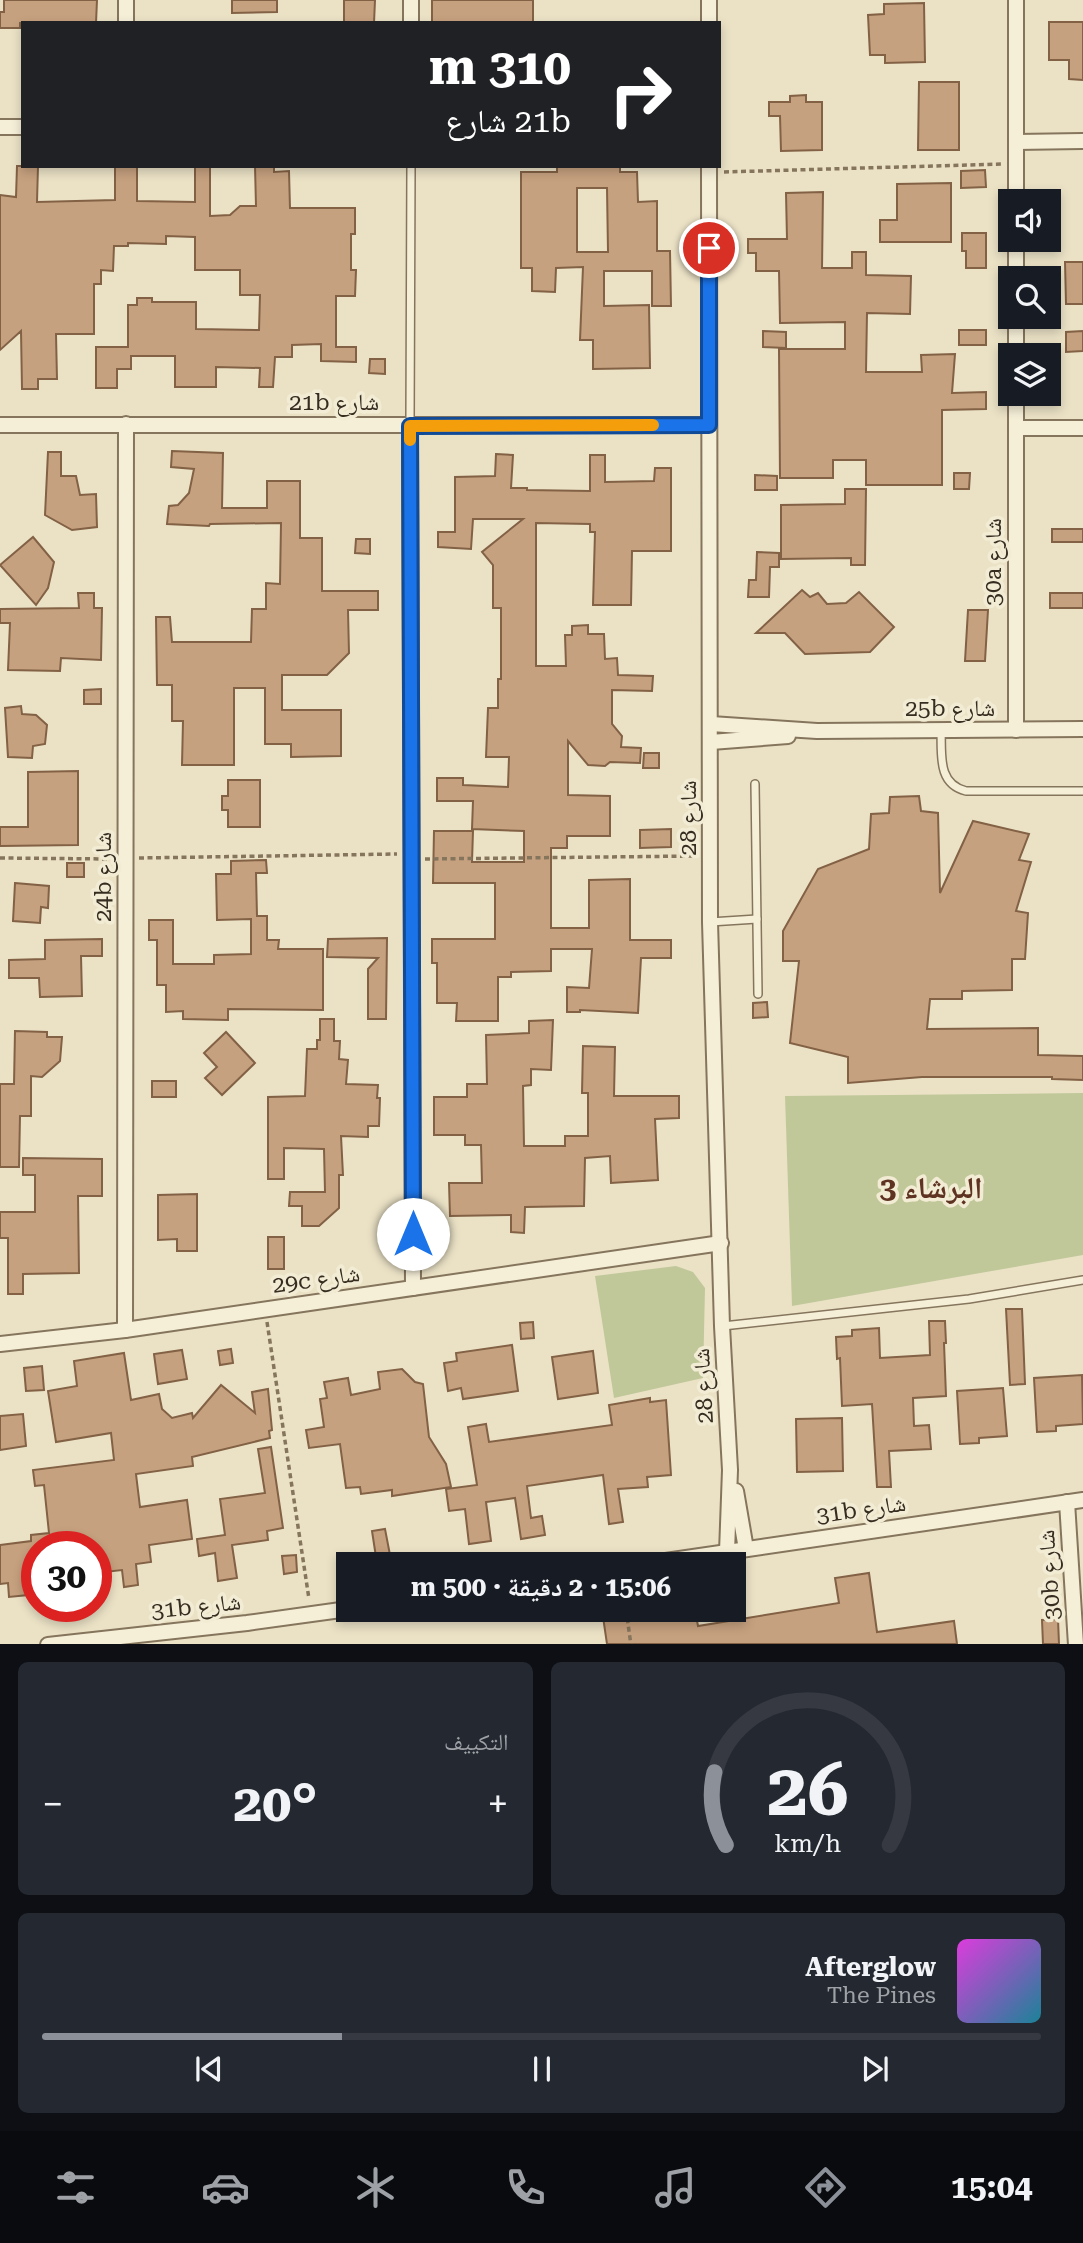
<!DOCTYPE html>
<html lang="ar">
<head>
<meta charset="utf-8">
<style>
  body { margin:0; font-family:"Roboto Serif","Noto Naskh Arabic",serif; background:#242831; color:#f1f3f6; direction:rtl; height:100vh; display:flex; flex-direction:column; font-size:26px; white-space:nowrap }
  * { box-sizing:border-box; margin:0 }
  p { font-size:23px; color:#9ea1a6 }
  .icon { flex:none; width:38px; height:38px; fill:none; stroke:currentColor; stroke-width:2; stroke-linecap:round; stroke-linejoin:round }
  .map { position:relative; height:1644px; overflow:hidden; direction:ltr }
  .sheet { display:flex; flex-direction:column; gap:18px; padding:18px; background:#0d0f14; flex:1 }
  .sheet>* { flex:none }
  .hud { position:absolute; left:21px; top:21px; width:700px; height:147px; border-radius:0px; box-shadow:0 4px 10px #0003; direction:rtl; background:#202124; color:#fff; overflow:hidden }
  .fabs { position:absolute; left:998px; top:189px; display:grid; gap:14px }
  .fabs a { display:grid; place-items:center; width:63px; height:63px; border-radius:0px; background:#171b24; box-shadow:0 4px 10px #0003; font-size:35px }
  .speed { position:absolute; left:21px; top:1531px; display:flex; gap:14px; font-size:35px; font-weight:700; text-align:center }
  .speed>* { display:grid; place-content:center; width:91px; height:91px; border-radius:50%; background:#171b24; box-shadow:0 4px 10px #0003; line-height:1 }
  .speed .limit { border:10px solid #d22; background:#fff; color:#111 }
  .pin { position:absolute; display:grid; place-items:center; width:60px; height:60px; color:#fff; margin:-30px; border:4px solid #fff; border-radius:50%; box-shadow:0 2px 7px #0007 }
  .me { position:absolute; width:77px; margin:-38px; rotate:0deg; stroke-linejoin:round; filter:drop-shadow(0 0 5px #0008) }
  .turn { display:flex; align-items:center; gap:24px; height:147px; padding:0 35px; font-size:32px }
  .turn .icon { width:91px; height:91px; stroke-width:2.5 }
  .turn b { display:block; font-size:49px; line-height:60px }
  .big { font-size:52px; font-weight:700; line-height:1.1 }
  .sheet .tile { flex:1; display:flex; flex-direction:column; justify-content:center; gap:10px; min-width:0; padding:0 24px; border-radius:10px; background:#242831 }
  .sheet .dial { align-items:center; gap:0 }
  .dial svg { height:182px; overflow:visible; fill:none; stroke:#363941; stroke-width:7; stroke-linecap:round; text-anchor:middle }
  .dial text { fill:#f1f3f6; stroke:none }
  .song { display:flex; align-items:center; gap:21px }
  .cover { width:84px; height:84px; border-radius:10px; background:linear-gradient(135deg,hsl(300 70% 55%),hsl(190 70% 35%)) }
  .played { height:7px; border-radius:4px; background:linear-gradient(90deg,#8c9099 30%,#363941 30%) }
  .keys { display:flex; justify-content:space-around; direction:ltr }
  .heat { display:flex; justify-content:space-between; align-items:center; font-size:38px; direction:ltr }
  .sheet .tiles { flex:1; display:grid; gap:18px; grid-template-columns:1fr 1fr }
  .tile:last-child { grid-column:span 2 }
  .trip { position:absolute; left:336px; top:1552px; width:410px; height:70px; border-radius:0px; background:#171b24; box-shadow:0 4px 10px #0003; font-weight:700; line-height:70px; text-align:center; direction:rtl }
  .dock { display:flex; height:112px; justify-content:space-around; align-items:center; background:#090b0e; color:#9ea1a6 }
  .dock .icon { width:49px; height:49px }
  .dock .active { color:#8c9099 }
  .dock b { font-size:32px; color:#f1f3f6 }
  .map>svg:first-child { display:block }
  .green { fill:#c0c89a }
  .building { fill:#c6a17f; stroke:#826145; stroke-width:2; fill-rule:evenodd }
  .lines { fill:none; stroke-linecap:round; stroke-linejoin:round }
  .service-casing { stroke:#85755d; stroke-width:10 }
  .minor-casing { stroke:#85755d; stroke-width:18 }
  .path { stroke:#85755d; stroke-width:3.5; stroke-dasharray:5 3.5; stroke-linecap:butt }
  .service { stroke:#f6efd8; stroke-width:7 }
  .minor { stroke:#f6efd8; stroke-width:14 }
  .route-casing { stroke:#114b97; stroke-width:18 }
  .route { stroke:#1a73e8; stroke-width:12 }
  .slow { stroke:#f59e0b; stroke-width:12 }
  .labels { text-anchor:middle; stroke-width:7; stroke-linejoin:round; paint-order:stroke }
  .street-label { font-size:23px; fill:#362c20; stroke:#f3ecd5 }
  .district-label { font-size:30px; font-weight:bold; fill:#5f3322; stroke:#f3ecd5 }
</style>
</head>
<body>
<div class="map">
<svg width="1083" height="1645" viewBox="0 0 1083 1645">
  <rect width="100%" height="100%" fill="#ebe2c6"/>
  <g class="green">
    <polygon points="1083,1093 1083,1255 792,1306 785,1096"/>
    <polygon points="676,1266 693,1272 705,1288 703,1378 614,1398 595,1276"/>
  </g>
  <g class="building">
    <polygon points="4,0 97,0 96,23 20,23 20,28 0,28 0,12 4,12"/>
    <polygon points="232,0 277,0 277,12 232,13"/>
    <polygon points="344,0 375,0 374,23 344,23"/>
    <rect x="432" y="0" width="101" height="23"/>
    <polygon points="924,3 925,62 885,63 885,55 870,55 868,15 884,14 884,4"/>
    <polygon points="1049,22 1083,22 1083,80 1069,79 1069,60 1049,60"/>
    <polygon points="919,82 959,82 959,150 918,150"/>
    <polygon points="806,95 806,102 822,102 822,150 781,151 780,116 769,116 769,102 790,102 790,96"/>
    <polygon points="17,166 38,166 37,202 115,200 115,166 137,166 137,201 195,202 195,166 210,166 210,216 230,215 240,206 256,206 255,166 274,166 274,172 289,171 290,208 355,208 355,234 351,234 351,270 356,270 355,296 336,296 336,347 356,347 356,362 321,361 321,344 292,345 292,357 275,357 273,387 259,387 260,368 216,367 216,387 175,387 175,356 131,356 131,369 117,369 117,388 96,388 96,347 128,347 128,305 137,305 137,298 152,298 152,302 196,302 196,329 259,330 260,295 240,295 240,270 195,270 195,237 166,236 166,244 128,243 128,246 114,246 113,271 101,270 101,284 94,284 94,334 56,334 57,379 38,379 38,389 22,389 21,331 0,350 0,195 16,197"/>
    <path d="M 557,166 L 620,166 L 620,172 L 637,172 L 638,202 L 657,201 L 657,251 L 670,251 L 671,306 L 652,306 L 652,271 L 604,271 L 604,306 L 649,305 L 650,368 L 593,369 L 593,340 L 580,340 L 583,267 L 556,268 L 555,292 L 532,291 L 532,268 L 521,268 L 521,172 L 557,172 ZM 577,188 L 607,188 L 608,252 L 577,252 Z"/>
    <polygon points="985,170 986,187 961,188 961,171"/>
    <polygon points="951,183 951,242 880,242 880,220 897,220 897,184"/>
    <polygon points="823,192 822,268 852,268 852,252 866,252 866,275 911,276 910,314 867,313 866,372 922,372 921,355 955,354 952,393 986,392 986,409 942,410 942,485 866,485 866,460 833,460 833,478 780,478 779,349 845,349 845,322 780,323 779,271 756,271 756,253 748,253 748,239 787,239 786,193"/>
    <polygon points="962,233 986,233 986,268 966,268 966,251 962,251"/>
    <polygon points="1065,262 1083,262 1083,304 1066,304"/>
    <rect x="959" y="330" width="27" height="15"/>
    <polygon points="763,331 786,332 786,348 763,347"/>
    <polygon points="1083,331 1083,351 1066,352 1066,332"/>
    <polygon points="370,359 385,359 385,374 369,373"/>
    <polygon points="172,451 223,453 222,508 267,508 267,481 300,481 300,538 322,538 322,591 378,591 378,610 348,610 349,653 327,675 282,675 282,710 341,710 341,756 291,757 291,744 265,744 265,688 234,688 234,765 182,765 183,721 172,721 172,685 157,685 156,617 170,617 172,642 251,642 252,609 266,609 266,583 280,584 281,523 210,524 209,526 167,524 169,506 178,505 189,493 194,469 171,467"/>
    <polygon points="48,452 61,452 61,476 76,476 80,495 96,494 97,527 72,530 45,515"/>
    <polygon points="496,454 513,455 511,488 527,488 527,490 590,491 590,455 605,455 605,482 654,481 655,468 671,468 671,551 632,551 631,605 593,605 595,532 590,532 590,524 536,523 536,666 566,666 565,635 572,635 572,626 588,625 588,634 604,634 605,659 617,658 618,675 653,676 652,691 612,690 612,724 622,736 621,747 641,748 640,763 610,762 605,766 588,765 568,741 568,795 610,796 610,836 567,836 567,848 551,848 551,928 589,928 589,880 630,879 630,940 671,940 671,958 641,958 638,1013 580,1010 580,1012 567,1012 567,987 589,988 592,949 551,949 551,971 511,972 511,977 498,977 498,1021 456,1021 457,1003 437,1003 437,963 432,963 432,939 495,939 495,883 433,883 434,831 473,831 472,862 524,862 524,831 472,829 473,801 437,801 437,778 463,778 463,785 508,787 509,757 486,757 488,708 498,708 498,679 501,679 501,608 493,608 493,565 482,552 523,519 473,519 471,549 438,547 438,532 455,532 455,477 495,476"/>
    <polygon points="954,473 970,473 969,489 954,489"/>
    <polygon points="755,475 777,476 777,490 755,490"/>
    <polygon points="845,489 866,489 865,565 851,565 851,558 781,559 781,505 845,504"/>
    <rect x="1052" y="529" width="31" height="13"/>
    <polygon points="33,537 54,562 48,588 36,605 0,565"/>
    <polygon points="356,539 370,539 370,554 355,553"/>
    <polygon points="757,552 779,553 779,567 770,567 769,597 748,597 749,580 756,580"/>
    <polygon points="802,590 810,597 818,593 827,604 846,603 859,592 894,627 870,652 805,654 785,633 756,633"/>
    <polygon points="78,593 94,593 94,608 102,608 101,660 61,658 60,671 8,670 10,623 0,623 0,609 79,608"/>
    <rect x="1050" y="593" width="33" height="15"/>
    <polygon points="968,610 988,610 985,661 965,661"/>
    <polygon points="101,689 101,704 84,704 84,690"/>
    <polygon points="21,706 22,714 36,715 47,725 45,744 33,746 32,758 8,757 5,708"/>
    <polygon points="644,753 659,753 659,768 643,768"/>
    <polygon points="78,771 78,845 0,846 0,827 28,827 28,772"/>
    <polygon points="228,780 260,780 260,827 228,827 228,810 222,810 222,796 228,796"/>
    <polygon points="919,796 921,811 938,813 940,893 973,821 1029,834 1019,860 1031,862 1016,911 1028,913 1025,959 1012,959 1012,990 962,991 962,999 930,999 927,1029 1038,1028 1038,1055 1083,1056 1083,1080 1052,1079 1052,1077 922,1077 848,1083 848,1057 790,1043 799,961 783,961 783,931 818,869 869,849 871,814 889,813 890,797"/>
    <polygon points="671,829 671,847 640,848 640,830"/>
    <polygon points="266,860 267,873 256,873 257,916 267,916 267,940 279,940 278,949 323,949 323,1010 228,1009 228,1020 183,1019 183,1011 166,1012 166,985 157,985 157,940 149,940 149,920 173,920 173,964 214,964 214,955 251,954 251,919 217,920 216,874 231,874 231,861"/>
    <rect x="67" y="863" width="17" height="14"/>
    <polygon points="15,883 49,886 48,908 41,907 40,923 13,921"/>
    <polygon points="387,938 386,1019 368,1019 368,969 378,958 327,957 328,939"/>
    <polygon points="102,939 102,956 81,956 82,996 40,997 39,978 9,978 9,960 45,959 45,940"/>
    <polygon points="767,1002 768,1017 753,1018 753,1003"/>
    <polygon points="320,1019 334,1019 334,1041 340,1041 339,1059 348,1060 346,1084 378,1085 377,1098 380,1098 379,1126 368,1126 368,1137 341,1136 343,1175 339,1175 339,1208 319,1226 302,1226 302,1206 289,1206 290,1192 325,1192 324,1149 284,1148 284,1179 268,1179 268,1097 305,1096 307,1049 317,1049 317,1040 320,1040"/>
    <polygon points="553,1020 551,1070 531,1069 531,1085 523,1086 524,1146 565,1146 565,1136 588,1136 588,1093 582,1093 583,1046 615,1047 614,1096 679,1096 679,1118 655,1119 658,1180 611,1183 610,1156 585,1158 584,1206 525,1207 524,1233 511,1232 511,1215 450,1216 449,1183 482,1183 481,1145 465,1145 465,1135 434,1135 434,1097 467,1097 467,1084 487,1084 486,1035 529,1033 529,1021"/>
    <polygon points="15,1031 47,1032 47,1037 62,1037 60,1061 42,1077 31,1076 31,1116 20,1116 19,1167 0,1167 0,1084 14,1084"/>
    <polygon points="226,1032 255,1063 222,1095 205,1078 217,1067 204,1053"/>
    <rect x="152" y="1081" width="24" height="16"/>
    <polygon points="23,1158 102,1159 102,1196 78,1196 79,1273 23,1274 23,1294 8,1294 8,1238 0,1238 0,1212 35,1212 35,1175 23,1175"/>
    <polygon points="197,1194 197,1251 177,1251 177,1239 158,1240 158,1195"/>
    <rect x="268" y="1237" width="16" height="32"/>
    <polygon points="1006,1309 1022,1309 1025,1384 1010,1385"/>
    <polygon points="929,1321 945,1321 946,1343 944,1343 946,1396 913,1398 914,1426 929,1425 931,1449 889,1451 891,1487 877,1487 872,1404 842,1406 840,1358 837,1359 836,1337 852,1336 852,1330 879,1328 880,1358 930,1355"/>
    <polygon points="533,1322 534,1338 521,1339 520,1323"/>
    <polygon points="512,1345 518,1391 463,1399 461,1388 448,1391 444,1363 457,1361 456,1353"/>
    <polygon points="231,1349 233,1363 220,1365 218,1351"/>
    <polygon points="182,1350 187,1379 158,1384 154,1354"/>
    <polygon points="593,1351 598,1393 558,1399 552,1357"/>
    <polygon points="124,1353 131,1400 159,1394 162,1409 172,1418 192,1413 193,1418 221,1385 255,1413 252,1392 268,1389 272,1430 269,1431 270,1438 192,1457 193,1466 136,1474 140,1507 187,1500 192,1539 149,1545 151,1562 136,1564 138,1585 124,1587 122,1570 96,1573 96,1547 37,1547 37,1569 25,1571 28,1595 9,1597 8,1583 0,1584 0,1545 31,1541 31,1535 49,1533 44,1485 35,1486 33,1470 114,1460 111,1433 56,1442 48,1391 77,1386 74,1361"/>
    <polygon points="42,1366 44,1390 26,1391 24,1368"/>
    <polygon points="402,1369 415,1382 423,1384 429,1437 446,1464 451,1487 392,1496 392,1490 361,1494 360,1487 346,1488 340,1444 309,1448 306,1430 324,1427 320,1399 327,1398 324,1382 348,1378 351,1395 380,1389 378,1372"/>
    <polygon points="1082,1375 1083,1424 1056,1426 1056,1431 1037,1432 1034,1378"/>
    <polygon points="1003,1388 1007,1436 979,1438 979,1443 960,1444 957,1391"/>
    <polygon points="650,1398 650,1402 666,1400 671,1475 647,1477 648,1487 618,1489 623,1522 609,1524 603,1475 527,1486 531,1518 542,1516 545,1535 521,1539 515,1498 486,1502 491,1541 469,1544 465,1509 449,1511 446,1489 477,1485 468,1427 486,1424 489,1442 612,1425 609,1405"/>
    <polygon points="23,1414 26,1446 0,1450 0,1416"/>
    <polygon points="842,1418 843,1471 797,1472 796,1419"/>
    <polygon points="271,1447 283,1528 267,1531 268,1540 232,1545 237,1578 218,1581 215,1553 199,1556 197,1539 225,1535 220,1499 265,1493 258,1449"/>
    <polygon points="385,1529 390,1555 376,1557 372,1531"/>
    <polygon points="296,1555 297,1572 284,1574 282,1556"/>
    <polygon points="869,1573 877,1632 954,1621 957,1644 607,1644 602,1610 695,1610 698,1626 839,1603 835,1578"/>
    <polygon points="1058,1619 1059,1644 1043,1644 1042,1620"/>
  </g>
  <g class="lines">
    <defs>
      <g id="service">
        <polyline points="410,425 411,166"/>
        <path d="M 941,731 C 942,754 937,784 966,791 L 1083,791"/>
        <polyline points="755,784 758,994"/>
        <polyline points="710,922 757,919"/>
        <polyline points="723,1326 969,1299 1083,1280"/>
      </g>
      <g id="minor">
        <polyline points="126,0 126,23"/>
        <polyline points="411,0 411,23"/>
        <polyline points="1016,0 1016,201"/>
        <polyline points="709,23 709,0"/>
        <polyline points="0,127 23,127"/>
        <polyline points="1016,142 1083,141"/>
        <polyline points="709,166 710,922 722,1326 730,1470 727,1552"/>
        <polyline points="1016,240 1016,278"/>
        <polyline points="1016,317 1016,355"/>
        <polyline points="1016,394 1016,730"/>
        <polyline points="0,425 709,425"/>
        <polyline points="410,426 413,1288"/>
        <polyline points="1016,428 1083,428"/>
        <polyline points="711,724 817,731 1083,729"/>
        <polyline points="711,742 788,736"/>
        <polyline points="125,1330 126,424"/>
        <polyline points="0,1344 125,1330 721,1243"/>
        <polyline points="736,1491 746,1549"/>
        <polyline points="1067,1502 1076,1645"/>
        <polyline points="645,1564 1083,1500"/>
        <polyline points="48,1645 247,1623 348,1609"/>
      </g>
    </defs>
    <use href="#service" class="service-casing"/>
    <use href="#minor" class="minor-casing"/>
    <g class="path">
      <polyline points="724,172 1003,164"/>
      <polyline points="0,858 110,859"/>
      <polyline points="139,858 397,854"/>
      <polyline points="425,859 694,856"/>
      <polyline points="267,1322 309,1599"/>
      <polyline points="626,1610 631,1645"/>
    </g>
    <use href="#service" class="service"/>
    <use href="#minor" class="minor"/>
  </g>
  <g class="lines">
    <defs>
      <polyline id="route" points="413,1234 410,426 709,425 709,248"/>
    </defs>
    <use href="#route" class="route-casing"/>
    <use href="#route" class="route"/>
    <polyline class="slow" points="410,440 410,426 653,425"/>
  </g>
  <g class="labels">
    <g class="street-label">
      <text x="334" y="410">21b شارع</text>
      <text transform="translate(993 562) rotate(-90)" y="8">30a شارع</text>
      <text x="950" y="716">25b شارع</text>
      <text transform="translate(688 818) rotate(-90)" y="8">شارع 28</text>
      <text transform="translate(103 877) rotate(-90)" y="8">24b شارع</text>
      <text transform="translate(316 1279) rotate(-8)" y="8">29c شارع</text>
      <text transform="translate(703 1386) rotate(-93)" y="8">شارع 28</text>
      <text transform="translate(861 1509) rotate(-8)" y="8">31b شارع</text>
      <text transform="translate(1049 1575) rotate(-94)" y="8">30b شارع</text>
      <text transform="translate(196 1606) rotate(-6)" y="8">31b شارع</text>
    </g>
    <g class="district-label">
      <text x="931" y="1198">البرشاء 3</text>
    </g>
  </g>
</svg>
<div class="fabs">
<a><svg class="icon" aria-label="sound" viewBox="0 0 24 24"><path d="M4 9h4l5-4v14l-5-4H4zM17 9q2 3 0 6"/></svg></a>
<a><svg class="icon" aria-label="search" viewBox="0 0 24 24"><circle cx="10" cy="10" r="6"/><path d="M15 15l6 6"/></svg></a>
<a><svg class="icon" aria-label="layers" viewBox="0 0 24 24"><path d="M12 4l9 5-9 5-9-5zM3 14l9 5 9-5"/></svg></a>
</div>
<div class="speed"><div class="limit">30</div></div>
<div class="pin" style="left:709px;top:248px;background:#d93025"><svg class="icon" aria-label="arrive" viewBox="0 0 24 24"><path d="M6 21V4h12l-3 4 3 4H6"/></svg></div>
<svg class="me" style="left:413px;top:1234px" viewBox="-20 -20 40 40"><circle r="19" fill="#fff"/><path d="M0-13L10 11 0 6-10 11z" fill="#1a73e8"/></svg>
<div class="trip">15:06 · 2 دقيقة · 500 m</div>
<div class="hud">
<div class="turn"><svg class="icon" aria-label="right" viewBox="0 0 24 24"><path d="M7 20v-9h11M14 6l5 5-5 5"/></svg><div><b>310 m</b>21b شارع</div></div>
</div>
</div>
<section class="sheet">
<div class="tiles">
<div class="tile dial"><svg viewBox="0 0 100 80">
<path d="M14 69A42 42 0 1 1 86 69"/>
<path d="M14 69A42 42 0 0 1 9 37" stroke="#8c9099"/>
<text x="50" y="56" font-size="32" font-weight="700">26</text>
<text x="50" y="72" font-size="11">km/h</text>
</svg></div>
<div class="tile"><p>التكييف</p>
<div class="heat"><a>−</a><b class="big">20°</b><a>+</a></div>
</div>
<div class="tile">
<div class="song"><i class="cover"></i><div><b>Afterglow</b><p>The Pines</p></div></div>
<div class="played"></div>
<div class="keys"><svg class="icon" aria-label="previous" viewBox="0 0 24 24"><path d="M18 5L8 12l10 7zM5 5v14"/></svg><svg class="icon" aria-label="pause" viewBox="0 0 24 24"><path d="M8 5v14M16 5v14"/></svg><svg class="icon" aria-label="next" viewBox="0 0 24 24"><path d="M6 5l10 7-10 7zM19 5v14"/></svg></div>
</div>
</div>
</section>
<nav class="dock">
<b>15:04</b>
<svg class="icon active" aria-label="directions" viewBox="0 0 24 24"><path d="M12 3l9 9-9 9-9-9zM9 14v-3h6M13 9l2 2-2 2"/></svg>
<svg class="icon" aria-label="music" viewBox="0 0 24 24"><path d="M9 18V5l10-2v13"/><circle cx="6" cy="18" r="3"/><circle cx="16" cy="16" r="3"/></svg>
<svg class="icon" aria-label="phone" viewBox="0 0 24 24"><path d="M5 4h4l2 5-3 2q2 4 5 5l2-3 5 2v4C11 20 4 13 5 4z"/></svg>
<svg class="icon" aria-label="climate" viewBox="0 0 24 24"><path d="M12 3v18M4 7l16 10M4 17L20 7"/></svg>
<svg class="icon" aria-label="car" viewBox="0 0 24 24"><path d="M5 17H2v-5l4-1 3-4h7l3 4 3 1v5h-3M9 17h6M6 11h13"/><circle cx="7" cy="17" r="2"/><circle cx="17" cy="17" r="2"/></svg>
<svg class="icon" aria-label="filters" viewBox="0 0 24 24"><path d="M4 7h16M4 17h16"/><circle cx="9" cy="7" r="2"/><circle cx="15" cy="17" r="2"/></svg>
</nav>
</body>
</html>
